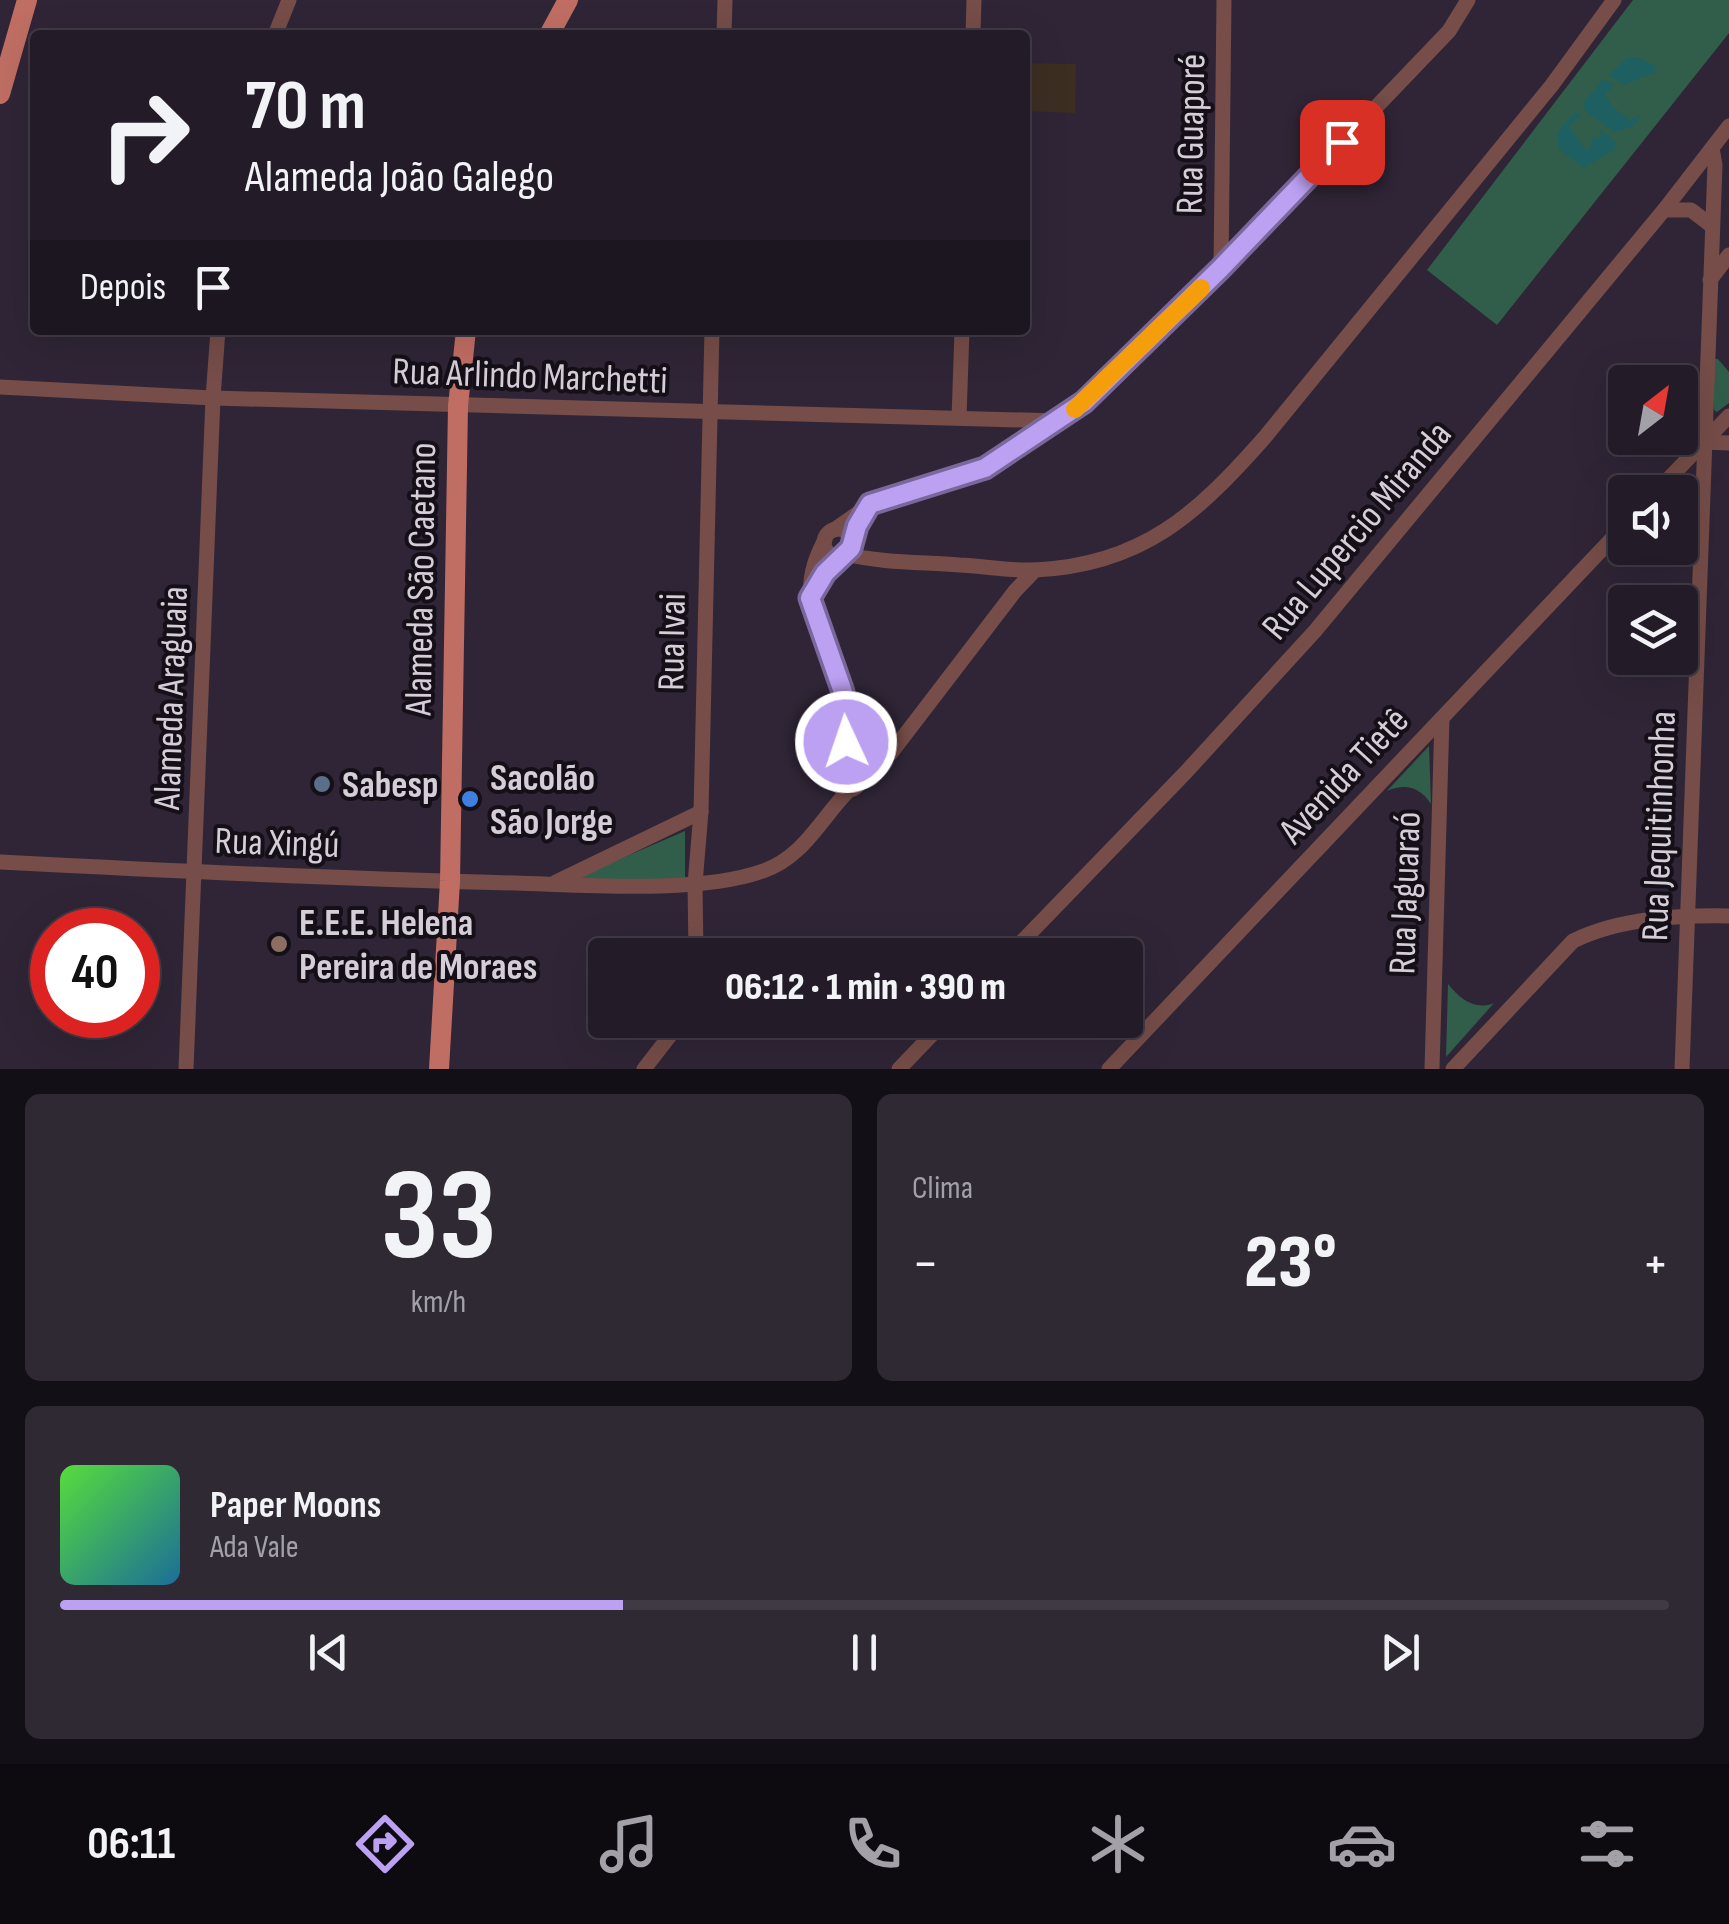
<!DOCTYPE html>
<html lang="pt">
<head>
<meta charset="utf-8">
<style>
  body { margin:0; font-family:"Sofia Sans Condensed",sans-serif; background:#2f2934; color:#f1f3f6; height:100vh; display:flex; flex-direction:column; font-size:38px; white-space:nowrap }
  * { box-sizing:border-box; margin:0 }
  p { font-size:32px; color:#a3a1a8 }
  .icon { flex:none; width:55px; height:55px; fill:none; stroke:currentColor; stroke-width:2; stroke-linecap:round; stroke-linejoin:round }
  .map { position:relative; height:1069px; overflow:hidden }
  .drawer { display:flex; flex-direction:column; gap:25px; padding:25px; background:#130f16; flex:1 }
  .drawer>* { flex:none }
  .hud { position:absolute; left:30px; top:30px; width:1000px; height:305px; border-radius:10px; box-shadow:0 10px 40px #0002,0 0 0 2px #403a45; background:#231c28; color:#f1f3f6; overflow:hidden }
  .needle { width:65px; rotate:31deg }
  .controls { position:absolute; left:1608px; top:365px; display:grid; gap:20px }
  .controls a { display:grid; place-items:center; width:90px; height:90px; border-radius:10px; background:#231c28; box-shadow:0 10px 40px #0002,0 0 0 2px #403a45; font-size:50px }
  .speed { position:absolute; left:30px; top:908px; display:flex; gap:20px; font-size:50px; font-weight:700; text-align:center }
  .speed>* { display:grid; place-content:center; width:130px; height:130px; border-radius:50%; background:#231c28; box-shadow:0 10px 40px #0002,0 0 0 2px #403a45; line-height:1 }
  .speed .limit { border:15px solid #d22; background:#fff; color:#111 }
  .pin { position:absolute; display:grid; place-items:center; width:85px; height:85px; color:#fff; margin:-42px; border-radius:20px; box-shadow:0 5px 15px #0006 }
  .me { position:absolute; width:110px; margin:-55px; rotate:357deg; stroke-linejoin:round; filter:drop-shadow(0 0 8px #0008) }
  .turn { display:flex; align-items:center; gap:35px; height:210px; padding:0 50px; font-size:45px }
  .turn .icon { width:130px; height:130px; stroke-width:2.5 }
  .turn b { display:block; font-size:70px; line-height:85px }
  .then { display:flex; align-items:center; height:95px; padding:0 50px; background:#0003; gap:20px; font-size:38px }
  .big { font-size:75px; font-weight:800; line-height:1.1 }
  .drawer .card { flex:1; display:flex; flex-direction:column; justify-content:center; gap:15px; min-width:0; padding:0 35px; border-radius:15px; background:#2f2934 }
  .drawer .dial { align-items:center; gap:0 }
  .dial b { font-size:130px; line-height:1 }
  .song { display:flex; align-items:center; gap:30px }
  .cover { width:120px; height:120px; border-radius:15px; background:linear-gradient(135deg,hsl(110 70% 55%),hsl(200 70% 35%)) }
  .played { height:10px; border-radius:5px; background:linear-gradient(90deg,#bca0f2 35%,#403a45 35%) }
  .keys { display:flex; justify-content:space-around; direction:ltr }
  .heat { display:flex; justify-content:space-between; align-items:center; font-size:55px; direction:ltr }
  .drawer .tiles { flex:1; display:grid; gap:25px; grid-template-columns:1fr 1fr }
  .card:last-child { grid-column:span 2 }
  .trip { position:absolute; left:588px; top:938px; width:555px; height:100px; border-radius:10px; background:#231c28; box-shadow:0 10px 40px #0002,0 0 0 2px #403a45; font-weight:800; line-height:100px; text-align:center }
  .tabs { display:flex; height:160px; justify-content:space-around; align-items:center; background:#0e0b10; color:#a3a1a8 }
  .tabs .icon { width:70px; height:70px }
  .tabs .selected { color:#bca0f2 }
  .tabs b { font-size:45px; color:#f1f3f6 }
  .map>svg:first-child { display:block }
  .education { fill:#3d2e22 }
  .green { fill:#305e4a }
  .water { fill:#1e6062 }
  .lines { fill:none; stroke-linecap:round; stroke-linejoin:round }
  .minor { stroke:#764d48; stroke-width:15 }
  .major { stroke:#c06e63; stroke-width:20 }
  .route-casing { stroke:#7a689d; stroke-width:25 }
  .route { stroke:#bca0f2; stroke-width:18 }
  .slow { stroke:#f59e0b; stroke-width:18 }
  .service-dot { fill:#5c6f8a; stroke:#151018; stroke-width:4 }
  .shop-dot { fill:#3f7fe0; stroke:#151018; stroke-width:4 }
  .education-dot { fill:#8d6e63; stroke:#151018; stroke-width:4 }
  .labels { text-anchor:middle; stroke-width:8; stroke-linejoin:round; paint-order:stroke }
  .street-label { font-size:38px; fill:#d5ced9; stroke:#151018 }
  .poi-label { font-size:38px; font-weight:bold; fill:#d5ced9; stroke:#151018; text-anchor:start }
</style>
</head>
<body>
<div class="map">
<svg width="1729" height="1069" viewBox="0 0 1729 1069">
  <rect width="100%" height="100%" fill="#2f2536"/>
  <polygon class="education" points="1025,63 1076,64 1075,113 1025,111"/>
  <g class="green">
    <polygon points="1633,0 1729,0 1729,33 1497,325 1427,270"/>
    <polygon points="1713,359 1718,359 1729,372 1729,403 1717,412 1714,410"/>
    <polygon points="1682,480 1687,480 1693,487 1691,541 1684,540 1680,533 1680,492 1669,492"/>
    <path d="M 1429,746 L 1431,804 C 1420,787 1405,783 1387,791 Z"/>
    <polygon points="685,831 685,883 569,881"/>
    <path d="M 1448,984 C 1460,999 1475,1011 1494,1003 L 1446,1057 Z"/>
  </g>
  <g class="water">
    <polygon points="1628,57 1636,57 1654,65 1656,72 1623,85 1609,75"/>
    <polygon points="1603,79 1614,85 1605,95 1613,107 1630,120 1642,114 1634,126 1614,132 1585,111 1584,102"/>
    <polygon points="1575,112 1581,115 1569,126 1584,148 1590,149 1593,136 1601,138 1600,129 1616,142 1614,150 1584,168 1559,149 1557,133"/>
  </g>
  <g class="lines">
    <g class="minor">
      <polyline points="275,35 289,0"/>
      <polyline points="724,35 725,0"/>
      <polyline points="973,35 974,0"/>
      <polyline points="1664,210 1691,210 1712,226"/>
      <polyline points="1221,269 1224,0"/>
      <polyline points="1710,280 1729,255"/>
      <polyline points="0,387 213,398 1059,421"/>
      <polyline points="959,418 962,330"/>
      <polyline points="1704,442 1729,443"/>
      <polyline points="1656,492 1729,416"/>
      <circle cx="838" cy="543" r="14"/>
      <polyline points="834,530 871,504 985,468 1084,402 1221,269 1449,31 1468,0"/>
      <path d="M 825,540 C 786,610 837,640 846,706 C 849,728 844,748 838,769"/>
      <path d="M 845,554 C 882,563 922,562 959,565 C 984,566 1010,571 1035,570 C 1143,565 1198,513 1265,437 L 1552,85 L 1614,0"/>
      <polyline points="812,595 825,573 841,556"/>
      <circle cx="848" cy="777" r="13"/>
      <polyline points="860,782 891,753 1015,591 1035,570"/>
      <path d="M 0,862 C 172,871 343,879 515,883 C 585,885 699,894 763,871 C 804,857 821,818 850,789"/>
      <polyline points="556,882 701,812"/>
      <polyline points="696,955 695,884 701,812 712,330"/>
      <polyline points="1009,955 1186,772 1315,631 1664,210 1729,126"/>
      <polyline points="186,1069 213,398 218,330"/>
      <polyline points="644,1069 682,1020"/>
      <polyline points="899,1069 946,1020"/>
      <polyline points="1109,1069 1625,525"/>
      <polyline points="1432,1069 1442,718"/>
      <path d="M 1453,1069 L 1573,941 C 1620,918 1678,915 1729,916"/>
      <polyline points="1682,1069 1715,165 1712,148"/>
    </g>
    <g class="major">
      <polyline points="549,35 568,0"/>
      <polyline points="0,94 27,0"/>
      <polyline points="439,1069 450,881 458,406 466,330"/>
    </g>
  </g>
  <g class="lines">
    <defs>
      <polyline id="route" points="846,742 843,692 810,598 825,573 851,548 857,526 870,504 985,468 1084,402 1220,269 1342,142"/>
    </defs>
    <use href="#route" class="route-casing"/>
    <use href="#route" class="route"/>
    <polyline class="slow" points="1075,409 1201,288"/>
  </g>
  <circle class="service-dot" cx="322" cy="784" r="10"/>
  <circle class="shop-dot" cx="470" cy="799" r="10"/>
  <circle class="education-dot" cx="279" cy="944" r="10"/>
  <g class="labels">
    <g class="street-label">
      <text transform="translate(1190 134) rotate(-89)" y="13">Rua Guaporé</text>
      <text transform="translate(530 375) rotate(2)" y="13">Rua Arlindo Marchetti</text>
      <text transform="translate(1356 530) rotate(-50)" y="13">Rua Lupercio Miranda</text>
      <text transform="translate(420 579) rotate(-89)" y="13">Alameda São Caetano</text>
      <text transform="translate(671 642) rotate(-89)" y="13">Rua Ivai</text>
      <text transform="translate(170 698) rotate(-88)" y="13">Alameda Araguaia</text>
      <text transform="translate(1343 775) rotate(-47)" y="13">Avenida Tietê</text>
      <text transform="translate(1658 826) rotate(-88)" y="13">Rua Jequitinhonha</text>
      <text transform="translate(277 842) rotate(2)" y="13">Rua Xingú</text>
      <text transform="translate(1404 893) rotate(-88)" y="13">Rua Jaguaraó</text>
    </g>
    <g class="poi-label">
      <text x="490" y="790">Sacolão<tspan x="490" dy="44">São Jorge</tspan></text>
      <text x="342" y="797">Sabesp</text>
      <text x="299" y="935">E.E.E. Helena<tspan x="299" dy="44">Pereira de Moraes</tspan></text>
    </g>
  </g>
</svg>
<div class="controls">
<a><svg class="needle" viewBox="-14 -14 28 28"><path d="M0-13l5 13h-10z" fill="#e53935"/><path d="M0 13l5-13h-10z" fill="#a3a1a8"/></svg></a>
<a><svg class="icon" aria-label="sound" viewBox="0 0 24 24"><path d="M4 9h4l5-4v14l-5-4H4zM17 9q2 3 0 6"/></svg></a>
<a><svg class="icon" aria-label="layers" viewBox="0 0 24 24"><path d="M12 4l9 5-9 5-9-5zM3 14l9 5 9-5"/></svg></a>
</div>
<div class="speed"><div class="limit">40</div></div>
<div class="pin" style="left:1342px;top:142px;background:#d93025"><svg class="icon" aria-label="arrive" viewBox="0 0 24 24"><path d="M6 21V4h12l-3 4 3 4H6"/></svg></div>
<svg class="me" style="left:846px;top:742px" viewBox="-20 -20 40 40"><circle r="17" fill="#bca0f2" stroke="#fff" stroke-width="3"/><path d="M0-11L8 9 0 5-8 9z" fill="#fff"/></svg>
<div class="trip">06:12 · 1 min · 390 m</div>
<div class="hud">
<div class="turn"><svg class="icon" aria-label="right" viewBox="0 0 24 24"><path d="M7 20v-9h11M14 6l5 5-5 5"/></svg><div><b>70 m</b>Alameda João Galego</div></div>
<div class="then">Depois<svg class="icon" aria-label="arrive" viewBox="0 0 24 24"><path d="M6 21V4h12l-3 4 3 4H6"/></svg></div>
</div>
</div>
<section class="drawer">
<div class="tiles">
<div class="card dial"><b>33</b><p>km/h</p></div>
<div class="card"><p>Clima</p>
<div class="heat"><a>−</a><b class="big">23°</b><a>+</a></div>
</div>
<div class="card">
<div class="song"><i class="cover"></i><div><b>Paper Moons</b><p>Ada Vale</p></div></div>
<div class="played"></div>
<div class="keys"><svg class="icon" aria-label="previous" viewBox="0 0 24 24"><path d="M18 5L8 12l10 7zM5 5v14"/></svg><svg class="icon" aria-label="pause" viewBox="0 0 24 24"><path d="M8 5v14M16 5v14"/></svg><svg class="icon" aria-label="next" viewBox="0 0 24 24"><path d="M6 5l10 7-10 7zM19 5v14"/></svg></div>
</div>
</div>
</section>
<nav class="tabs">
<b>06:11</b>
<svg class="icon selected" aria-label="directions" viewBox="0 0 24 24"><path d="M12 3l9 9-9 9-9-9zM9 14v-3h6M13 9l2 2-2 2"/></svg>
<svg class="icon" aria-label="music" viewBox="0 0 24 24"><path d="M9 18V5l10-2v13"/><circle cx="6" cy="18" r="3"/><circle cx="16" cy="16" r="3"/></svg>
<svg class="icon" aria-label="phone" viewBox="0 0 24 24"><path d="M5 4h4l2 5-3 2q2 4 5 5l2-3 5 2v4C11 20 4 13 5 4z"/></svg>
<svg class="icon" aria-label="climate" viewBox="0 0 24 24"><path d="M12 3v18M4 7l16 10M4 17L20 7"/></svg>
<svg class="icon" aria-label="car" viewBox="0 0 24 24"><path d="M5 17H2v-5l4-1 3-4h7l3 4 3 1v5h-3M9 17h6M6 11h13"/><circle cx="7" cy="17" r="2"/><circle cx="17" cy="17" r="2"/></svg>
<svg class="icon" aria-label="filters" viewBox="0 0 24 24"><path d="M4 7h16M4 17h16"/><circle cx="9" cy="7" r="2"/><circle cx="15" cy="17" r="2"/></svg>
</nav>
</body>
</html>
